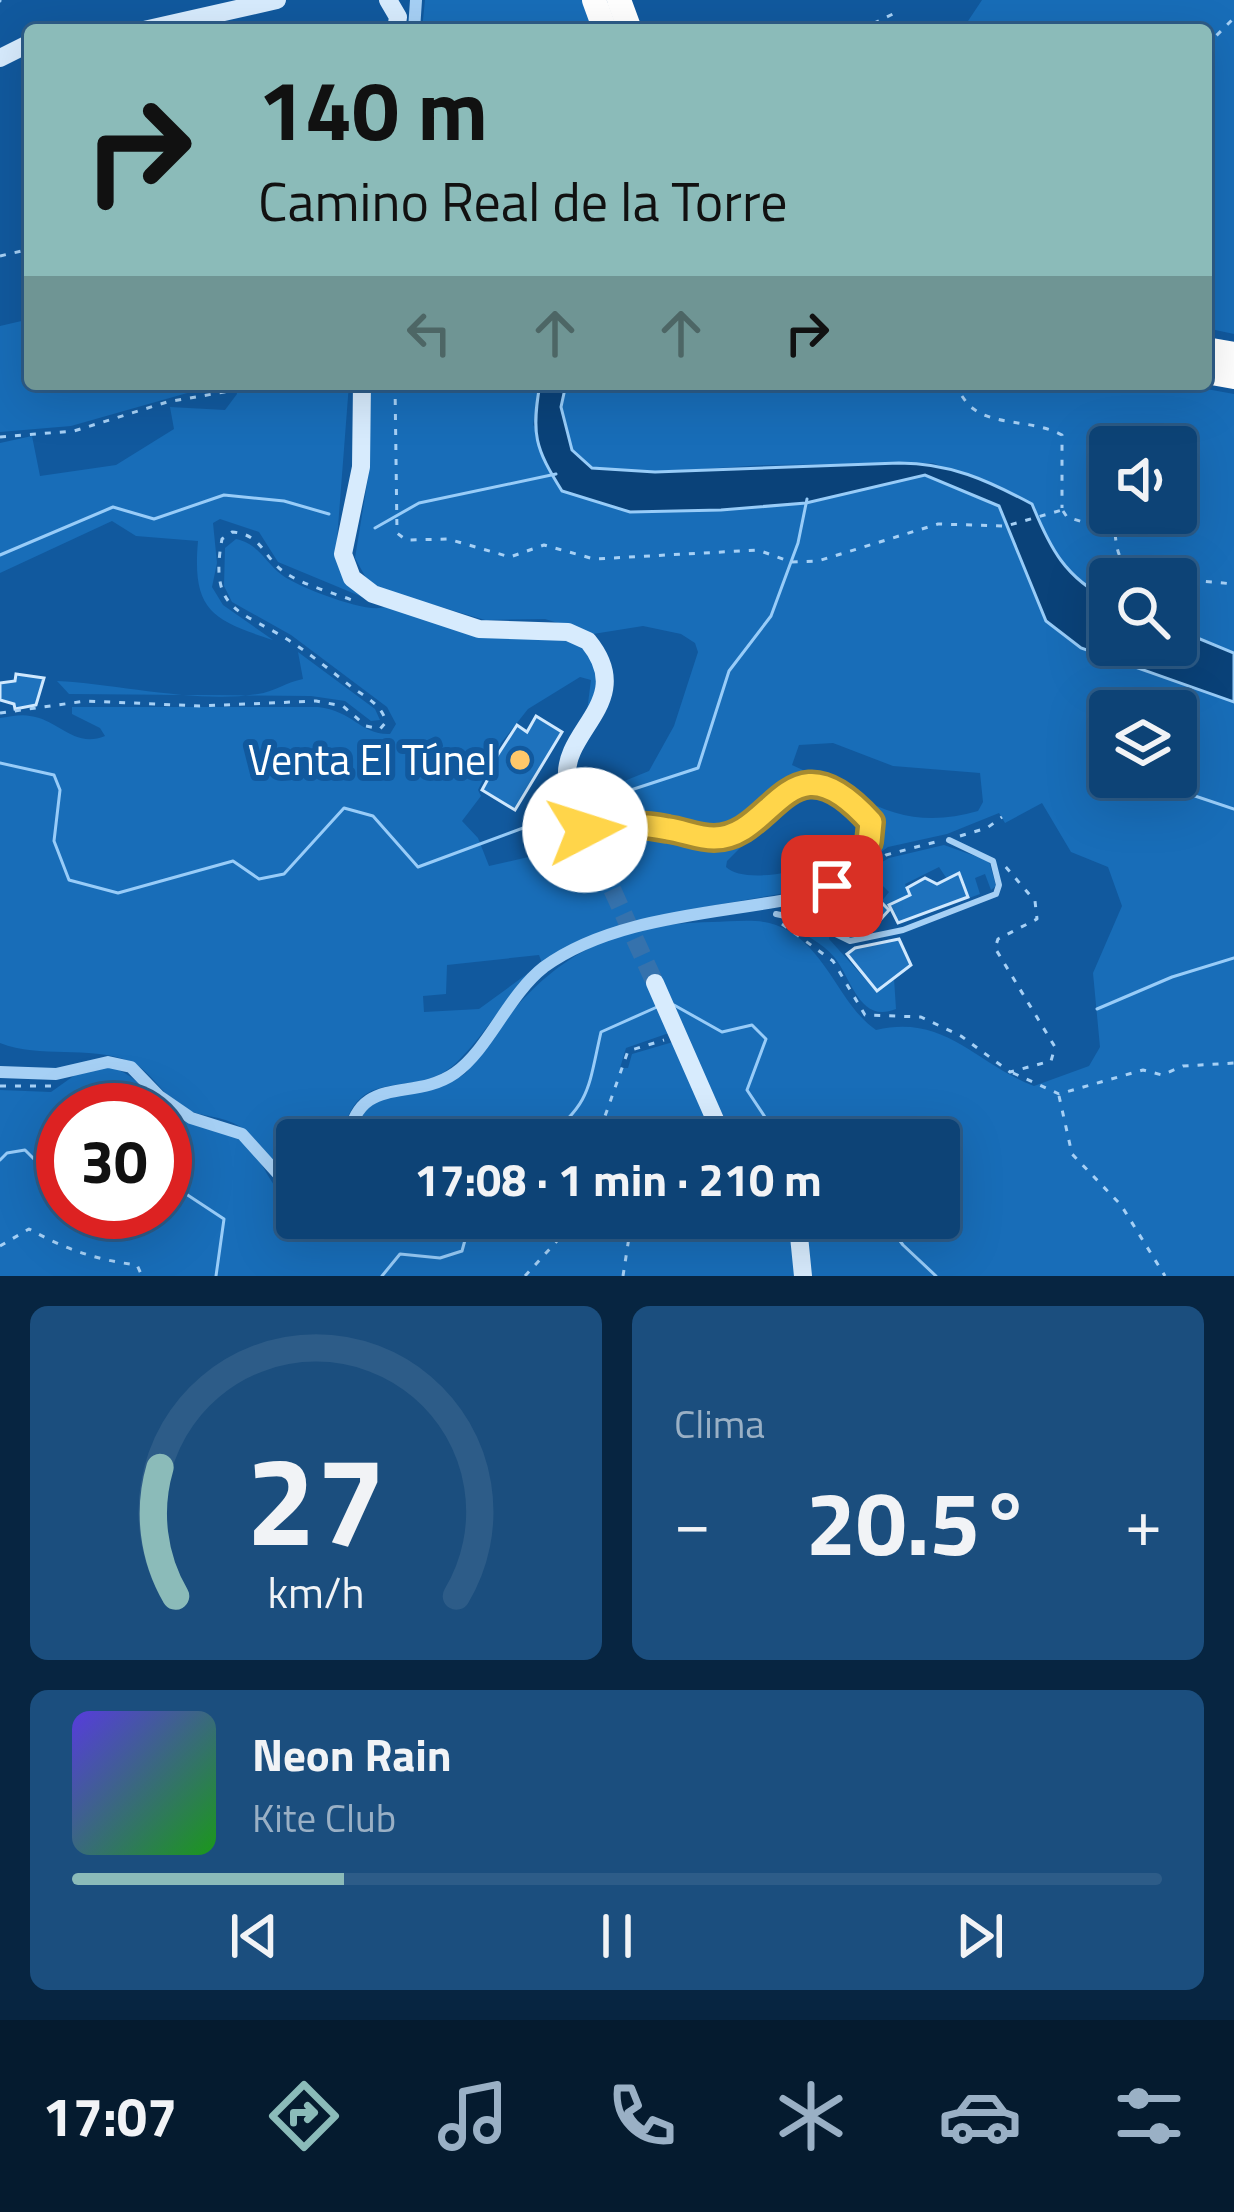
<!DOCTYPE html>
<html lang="es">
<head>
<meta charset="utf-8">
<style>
  body { margin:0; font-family:"Titillium Web",sans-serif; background:#1b4e7e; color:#f1f3f6; height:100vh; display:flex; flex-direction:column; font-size:45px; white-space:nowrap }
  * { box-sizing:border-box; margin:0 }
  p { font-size:39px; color:#9ab0c5 }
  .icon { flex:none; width:66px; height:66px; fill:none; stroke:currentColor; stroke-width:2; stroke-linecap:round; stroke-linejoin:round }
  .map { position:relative; height:1276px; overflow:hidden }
  .panel { display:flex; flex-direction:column; gap:30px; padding:30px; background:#072541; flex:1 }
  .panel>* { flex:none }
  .hud { position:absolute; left:24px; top:24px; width:1188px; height:366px; border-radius:12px; box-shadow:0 12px 48px #0002,0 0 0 3px #2d5c88; background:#8bbbb9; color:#111; overflow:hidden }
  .fabs { position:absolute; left:1089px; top:426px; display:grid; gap:24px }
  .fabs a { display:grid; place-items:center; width:108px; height:108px; border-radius:12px; background:#0d4376; box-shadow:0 12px 48px #0002,0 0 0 3px #2d5c88; font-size:60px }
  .speed { position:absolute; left:36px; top:1083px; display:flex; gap:24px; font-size:60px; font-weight:700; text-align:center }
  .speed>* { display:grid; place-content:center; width:156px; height:156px; border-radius:50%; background:#0d4376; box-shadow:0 12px 48px #0002,0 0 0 3px #2d5c88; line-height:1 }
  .speed .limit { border:18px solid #d22; background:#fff; color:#111 }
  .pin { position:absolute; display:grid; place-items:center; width:102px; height:102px; color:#fff; margin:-51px; border-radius:24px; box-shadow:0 6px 18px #0006 }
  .me { position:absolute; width:132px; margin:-66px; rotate:85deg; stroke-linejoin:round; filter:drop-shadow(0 0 9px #0008) }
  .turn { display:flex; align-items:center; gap:42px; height:252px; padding:0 36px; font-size:54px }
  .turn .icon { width:156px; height:156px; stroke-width:2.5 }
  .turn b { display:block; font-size:84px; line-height:102px }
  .lanes { display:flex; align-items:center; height:114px; padding:0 36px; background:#0003; justify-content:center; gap:60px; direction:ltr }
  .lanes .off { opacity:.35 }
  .big { font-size:90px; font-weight:700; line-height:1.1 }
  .panel .widget { flex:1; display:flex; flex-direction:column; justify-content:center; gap:18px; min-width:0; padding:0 42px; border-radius:18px; background:#1b4e7e }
  .panel .dial { align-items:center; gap:0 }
  .dial svg { height:312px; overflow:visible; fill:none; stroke:#2d5c88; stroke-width:7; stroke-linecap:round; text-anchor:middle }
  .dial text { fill:#f1f3f6; stroke:none }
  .song { display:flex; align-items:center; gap:36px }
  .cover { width:144px; height:144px; border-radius:18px; background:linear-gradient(135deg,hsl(250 70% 55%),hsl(120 70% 35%)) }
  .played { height:12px; border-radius:6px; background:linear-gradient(90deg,#8bbbb9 25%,#2d5c88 25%) }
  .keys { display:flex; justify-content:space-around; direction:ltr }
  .heat { display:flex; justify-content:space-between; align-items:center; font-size:66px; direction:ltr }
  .panel .tiles { flex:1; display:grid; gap:30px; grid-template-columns:1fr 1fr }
  .widget:last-child { grid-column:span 2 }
  .trip { position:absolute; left:276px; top:1119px; width:684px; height:120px; border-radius:12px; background:#0d4376; box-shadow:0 12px 48px #0002,0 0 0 3px #2d5c88; font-weight:700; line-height:120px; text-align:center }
  .tab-bar { display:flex; height:192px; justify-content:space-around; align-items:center; background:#051b2f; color:#9ab0c5 }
  .tab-bar .icon { width:84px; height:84px }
  .tab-bar .current { color:#8bbbb9 }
  .tab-bar b { font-size:54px; color:#f1f3f6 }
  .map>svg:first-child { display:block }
  .green { fill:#186db8; fill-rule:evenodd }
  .water { fill:#0a4279; stroke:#98ccf8; stroke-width:3 }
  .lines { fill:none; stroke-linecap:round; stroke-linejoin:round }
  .stream { stroke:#98ccf8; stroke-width:3 }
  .building { fill:#1e72bd; stroke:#cfe8fe; stroke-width:3 }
  .secondary-tunnel { stroke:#3572ad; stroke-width:18; stroke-dasharray:18 9; stroke-linecap:butt }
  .path { stroke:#a6d0f5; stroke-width:3; stroke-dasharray:6 9; stroke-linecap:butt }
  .lane { stroke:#a6d0f5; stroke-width:6 }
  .street { stroke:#a6d0f5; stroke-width:12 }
  .secondary { stroke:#d7ebfd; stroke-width:18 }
  .highway { stroke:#fff; stroke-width:24 }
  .route-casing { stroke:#a68a30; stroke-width:30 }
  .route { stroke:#ffd54a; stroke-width:21 }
  .poi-dot { fill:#ffc86a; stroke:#11599e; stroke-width:4.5 }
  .labels { text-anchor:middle; stroke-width:12; stroke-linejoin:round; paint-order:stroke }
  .poi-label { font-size:42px; fill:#fff; stroke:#11599e; text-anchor:end }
</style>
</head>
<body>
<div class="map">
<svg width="1234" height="1276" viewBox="0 0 1234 1276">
  <rect width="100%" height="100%" fill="#11599e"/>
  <g class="green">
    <polygon points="425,0 585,0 596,30 422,30"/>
    <polygon points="982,0 1234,0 1234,334 1206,328 1206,30 962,30"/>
    <polygon points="30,319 30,384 219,384 71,426 0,432 0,326"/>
    <path d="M 235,384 L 349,384 L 337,540 L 372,601 L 278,562 L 259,532 L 220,519 L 213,523 L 217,563 L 212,587 L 223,605 L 273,640 C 211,620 192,610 198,541 L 136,536 L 112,521 L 0,573 L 0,443 L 32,436 L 40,476 L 116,465 L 174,429 L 170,407 L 225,410 L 237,394 Z"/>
    <path d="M 371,384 L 540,384 L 533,425 L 630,512 L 806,503 L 925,475 L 999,506 L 1046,621 L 1081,648 L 1234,702 L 1234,1276 L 811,1276 L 797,1218 L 939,1218 L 939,1140 L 733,1140 L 659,977 L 645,981 L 669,1033 L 626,1048 L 620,1068 L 628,1068 L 632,1054 L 673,1042 L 718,1140 L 354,1140 C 358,1081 430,1099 466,1073 C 533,975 586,924 712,922 C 731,922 758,918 776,925 C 826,943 837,1003 876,1030 C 946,1014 974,1063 1034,1086 L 1089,1066 L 1100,1047 L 1093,973 L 1122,906 L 1108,867 L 1071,852 L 1042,803 L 1005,823 L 999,813 L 947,834 L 888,847 L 849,875 C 874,847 896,828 855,801 L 858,796 C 896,819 934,824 978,811 L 983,802 L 980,773 L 893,766 L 833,743 L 799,745 L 792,765 L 820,778 L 787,782 L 745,819 L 716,832 L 588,815 L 580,799 L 649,771 L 674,726 L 698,652 L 695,643 L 681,634 L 643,626 L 593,634 L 545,619 L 485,620 L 383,590 L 366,578 L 355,558 L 369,472 ZM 1110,711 L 1176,711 L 1176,777 L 1110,777 Z"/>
    <path d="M 566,384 L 1179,384 L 1234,394 L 1234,653 L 1176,629 L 1176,579 L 1110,579 L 1110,600 C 1065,579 1049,548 1032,504 L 933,463 L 765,465 L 655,472 L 592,468 L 572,450 L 561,407 ZM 1110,447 L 1176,447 L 1176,513 L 1110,513 Z"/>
    <path d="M 236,539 C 259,544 265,562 282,575 C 298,587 367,614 384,607 L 569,641 L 586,649 C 599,671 601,690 587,711 L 591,680 L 580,677 L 528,709 L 501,743 L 478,790 L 481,796 L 462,821 L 478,838 L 489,866 L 576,846 L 589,873 L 611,864 L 602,841 L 605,833 C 657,821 702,855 753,835 L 727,861 L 726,867 C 747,888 841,866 855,840 C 860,832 857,820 859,814 L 866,838 L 839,874 L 815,887 C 723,907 622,911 542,963 L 539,955 L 447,965 L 446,994 L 423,996 L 424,1012 L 479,1009 L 527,974 C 504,1002 482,1038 456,1063 C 414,1103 355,1059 342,1140 L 297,1140 L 297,1186 C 273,1171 264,1141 239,1126 C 223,1116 202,1117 185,1109 C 163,1098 152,1070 129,1061 C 87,1045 41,1059 0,1043 L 0,718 C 9,717 21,714 30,716 C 58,719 74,749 105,736 L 100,728 L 72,714 L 72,707 L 318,707 C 354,711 360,735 390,734 L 396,724 L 387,707 L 291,635 L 232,602 L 224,586 L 225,548 Z"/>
    <path d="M 298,652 L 375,709 L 380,720 L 371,721 L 345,701 L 311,696 L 69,694 L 57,681 C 118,684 199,704 258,694 C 273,692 287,682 303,679 Z"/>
    <path d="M 944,845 L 989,861 L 996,886 L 991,890 L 985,874 L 975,878 L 980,894 L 969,898 L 960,874 L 947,879 L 939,867 L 905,884 L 910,895 L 886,907 L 881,902 L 889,892 L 882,885 C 843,927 837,913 786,909 L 785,904 L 821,898 L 889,858 Z"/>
    <path d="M 786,922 L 830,934 L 829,939 L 876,991 L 894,978 L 896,1009 C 860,1024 852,980 835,958 C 822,942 802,934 786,922 Z"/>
    <path d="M 106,1066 C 138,1073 147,1097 174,1113 C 197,1127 231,1126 250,1147 C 265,1164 273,1197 297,1202 L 297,1218 L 782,1218 L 790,1227 L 798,1276 L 0,1276 L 0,1090 L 51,1092 L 75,1075 ZM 63,1110 L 165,1110 L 165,1212 L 63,1212 Z"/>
  </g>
  <path class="water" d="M 540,384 L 566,384 L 561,407 L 572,450 L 592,468 L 655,472 L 899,463 C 950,463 987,480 1032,504 C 1050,548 1065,578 1110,600 L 1110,645 L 1176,645 L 1176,629 L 1234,653 L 1234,702 L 1081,648 L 1046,621 L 999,506 L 925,475 L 806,503 L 721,510 L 630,512 L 562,491 C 535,448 531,434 540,384 Z"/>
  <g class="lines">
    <g class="stream">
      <polyline points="0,1 0,0"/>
      <polyline points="375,528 419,503 556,474"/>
      <polyline points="0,555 113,507 154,519 224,495 284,501 329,514"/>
      <polyline points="0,763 54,775 60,790 54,841 69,880 118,893 233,861 259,879 284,874 344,808 373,816 418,867 566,812"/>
      <polyline points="1143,795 1189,794 1234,809"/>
      <polyline points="585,805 698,768 729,671 771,616 798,543 807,499"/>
      <polyline points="674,1005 722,1032 752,1025 766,1039 747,1090 767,1120 800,1140"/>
      <polyline points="1097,1009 1172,977 1234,958"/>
      <path d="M 544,1140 C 591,1103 588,1089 601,1032 L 657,1007"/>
      <polyline points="0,1160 7,1153 25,1150 38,1163 44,1193 63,1204"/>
      <polyline points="165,1195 180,1190 224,1219 216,1276"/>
      <polyline points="883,1218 903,1245 936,1276"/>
      <polyline points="382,1276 400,1254 440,1258 462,1251 471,1218"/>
    </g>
  </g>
  <g class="building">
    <polygon points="16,674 44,678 36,705 15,709 14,704 0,700 0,683 15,681"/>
    <polygon points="536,716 562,732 515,810 482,790 488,779 484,776 517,725 527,732"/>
    <polygon points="959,873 968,897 898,923 889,905 910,895 907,888 925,878 937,884"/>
    <polygon points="873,894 889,910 872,929 864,931 850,915"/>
    <polygon points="899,939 911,965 877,991 847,954 855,948"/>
  </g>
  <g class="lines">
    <polyline class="secondary-tunnel" points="601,865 655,983"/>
    <g class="path">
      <polyline points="860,30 897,12"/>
      <polyline points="1206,46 1234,18"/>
      <polyline points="0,256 30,249"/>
      <polyline points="395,384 397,533 406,540 448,539 510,557 544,545 594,559 758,550 791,562 818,561 938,524 1006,526 1062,510"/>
      <path d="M 953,384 C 959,390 964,401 971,407 C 995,427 1033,419 1062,435 L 1062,508"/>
      <polyline points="0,437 74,431 167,402 230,391 229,384"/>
      <path d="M 1063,511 L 1067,517 L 1115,532 C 1117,559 1123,568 1147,579"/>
      <polyline points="1171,579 1172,579"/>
      <polyline points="1176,579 1234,584"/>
      <path d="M 0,713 L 86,701 L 200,706 L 316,701 L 343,706 L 366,726 L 380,729 L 386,722 C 382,706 368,698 354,689 C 334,673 314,657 293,643 C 243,610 208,614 222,539 L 232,532 C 262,534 263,557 284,572 C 304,586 335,593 357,602"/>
      <polyline points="960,836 987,828 1002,817"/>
      <polyline points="861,873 886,855 939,841"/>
      <polyline points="782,924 833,961 865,1015 921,1017 961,1036 1010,1072 1051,1061 1055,1047 995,948 998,939 1037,919 1035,901 1005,866"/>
      <polyline points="1013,1073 1059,1094 1143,1070 1162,1075 1183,1066 1234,1063"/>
      <polyline points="0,1086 52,1086"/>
      <polyline points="1059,1096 1072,1154 1121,1205 1165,1276"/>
      <polyline points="588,1140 604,1119 628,1051 664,1040"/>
      <path d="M 0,1246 L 29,1229 C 65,1249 96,1260 137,1265 L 142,1276"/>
      <polyline points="525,1276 578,1218"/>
      <polyline points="623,1276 632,1218"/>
    </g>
    <polyline class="lane" points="776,914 809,921 850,941 903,930 996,894 999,885 993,861 949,840"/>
    <g class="street">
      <polyline points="414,30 416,0"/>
      <polyline points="0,1072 56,1074 108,1062 131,1067 159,1096 191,1118 242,1134 297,1195"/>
      <path d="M 348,1140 C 359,1072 412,1103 455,1073 C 489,1049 508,995 544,967 C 617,914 726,914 811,895 C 842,881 868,857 871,822 C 787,729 775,838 714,838 C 698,838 683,831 668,829 C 639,823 614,825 585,830"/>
    </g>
    <g class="secondary">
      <polyline points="388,0 398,17 396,30"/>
      <polyline points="144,30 277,0"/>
      <polyline points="0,58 30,43"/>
      <path d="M 362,384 L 361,467 L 343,554 L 352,578 L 373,594 L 479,629 L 568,632 L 588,641 C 637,701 563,729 567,778 C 569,807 589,840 601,865"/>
      <polyline points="655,983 724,1140"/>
      <polyline points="790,1218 799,1236 803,1276"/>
    </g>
    <g class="highway">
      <polyline points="594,0 605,30"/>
      <polyline points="619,0 630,30"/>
      <polyline points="1206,349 1234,354"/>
      <polyline points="1206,372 1234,377"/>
    </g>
  </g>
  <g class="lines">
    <defs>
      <path id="route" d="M 585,830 C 614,825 639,823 668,829 C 683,831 698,838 714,838 C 775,838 788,729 871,822 L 869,842 L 832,886"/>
    </defs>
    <use href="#route" class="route-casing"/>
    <use href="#route" class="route"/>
  </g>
  <circle class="poi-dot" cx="520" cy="760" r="12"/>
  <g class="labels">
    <g class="poi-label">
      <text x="496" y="775">Venta El Túnel</text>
    </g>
  </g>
</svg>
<div class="fabs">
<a><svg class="icon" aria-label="sound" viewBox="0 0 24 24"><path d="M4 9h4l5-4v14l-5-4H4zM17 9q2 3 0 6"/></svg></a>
<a><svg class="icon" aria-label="search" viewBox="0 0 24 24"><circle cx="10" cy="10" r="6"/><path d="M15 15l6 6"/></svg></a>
<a><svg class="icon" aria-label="layers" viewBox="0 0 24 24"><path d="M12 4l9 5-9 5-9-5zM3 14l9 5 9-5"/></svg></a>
</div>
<div class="speed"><div class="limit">30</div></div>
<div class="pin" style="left:832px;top:886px;background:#d93025"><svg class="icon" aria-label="arrive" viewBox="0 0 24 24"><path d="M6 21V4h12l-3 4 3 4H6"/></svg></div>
<svg class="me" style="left:585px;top:830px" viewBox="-20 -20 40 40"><circle r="19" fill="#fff"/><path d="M0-13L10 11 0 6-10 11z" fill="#ffd54a"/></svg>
<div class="trip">17:08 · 1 min · 210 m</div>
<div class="hud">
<div class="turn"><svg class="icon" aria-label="right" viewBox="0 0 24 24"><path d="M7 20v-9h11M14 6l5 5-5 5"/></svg><div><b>140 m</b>Camino Real de la Torre</div></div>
<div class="lanes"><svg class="icon off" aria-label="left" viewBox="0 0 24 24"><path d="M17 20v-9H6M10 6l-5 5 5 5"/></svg><svg class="icon off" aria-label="ahead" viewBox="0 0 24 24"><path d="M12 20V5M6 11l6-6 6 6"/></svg><svg class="icon off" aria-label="ahead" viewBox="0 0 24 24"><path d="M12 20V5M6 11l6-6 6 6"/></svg><svg class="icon" aria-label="right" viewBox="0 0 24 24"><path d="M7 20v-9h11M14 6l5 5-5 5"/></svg></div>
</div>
</div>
<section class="panel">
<div class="tiles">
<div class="widget dial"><svg viewBox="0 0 100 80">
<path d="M14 69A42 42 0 1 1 86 69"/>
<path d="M14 69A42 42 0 0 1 10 36" stroke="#8bbbb9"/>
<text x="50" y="56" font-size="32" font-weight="700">27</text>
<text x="50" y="72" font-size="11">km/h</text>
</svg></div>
<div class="widget"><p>Clima</p>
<div class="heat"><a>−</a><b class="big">20.5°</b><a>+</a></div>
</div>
<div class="widget">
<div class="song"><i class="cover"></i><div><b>Neon Rain</b><p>Kite Club</p></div></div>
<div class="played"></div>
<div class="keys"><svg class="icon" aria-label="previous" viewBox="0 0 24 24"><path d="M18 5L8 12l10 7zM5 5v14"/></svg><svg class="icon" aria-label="pause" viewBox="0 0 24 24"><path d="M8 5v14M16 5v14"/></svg><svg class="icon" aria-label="next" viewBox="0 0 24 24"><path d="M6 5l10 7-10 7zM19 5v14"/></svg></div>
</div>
</div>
</section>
<nav class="tab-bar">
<b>17:07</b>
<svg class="icon current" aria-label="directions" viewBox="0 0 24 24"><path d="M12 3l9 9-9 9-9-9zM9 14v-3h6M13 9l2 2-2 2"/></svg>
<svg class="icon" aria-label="music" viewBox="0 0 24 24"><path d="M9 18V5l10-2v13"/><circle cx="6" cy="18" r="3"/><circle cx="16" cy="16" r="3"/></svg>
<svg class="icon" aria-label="phone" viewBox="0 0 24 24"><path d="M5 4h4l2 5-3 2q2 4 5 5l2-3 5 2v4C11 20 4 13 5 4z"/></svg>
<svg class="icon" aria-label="climate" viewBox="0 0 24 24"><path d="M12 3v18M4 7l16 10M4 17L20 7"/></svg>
<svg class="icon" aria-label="car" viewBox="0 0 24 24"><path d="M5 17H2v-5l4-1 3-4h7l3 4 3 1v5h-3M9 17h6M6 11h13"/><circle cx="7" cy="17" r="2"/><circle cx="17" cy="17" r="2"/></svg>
<svg class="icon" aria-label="filters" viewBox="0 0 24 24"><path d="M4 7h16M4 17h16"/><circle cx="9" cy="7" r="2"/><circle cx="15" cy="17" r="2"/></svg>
</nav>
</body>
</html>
